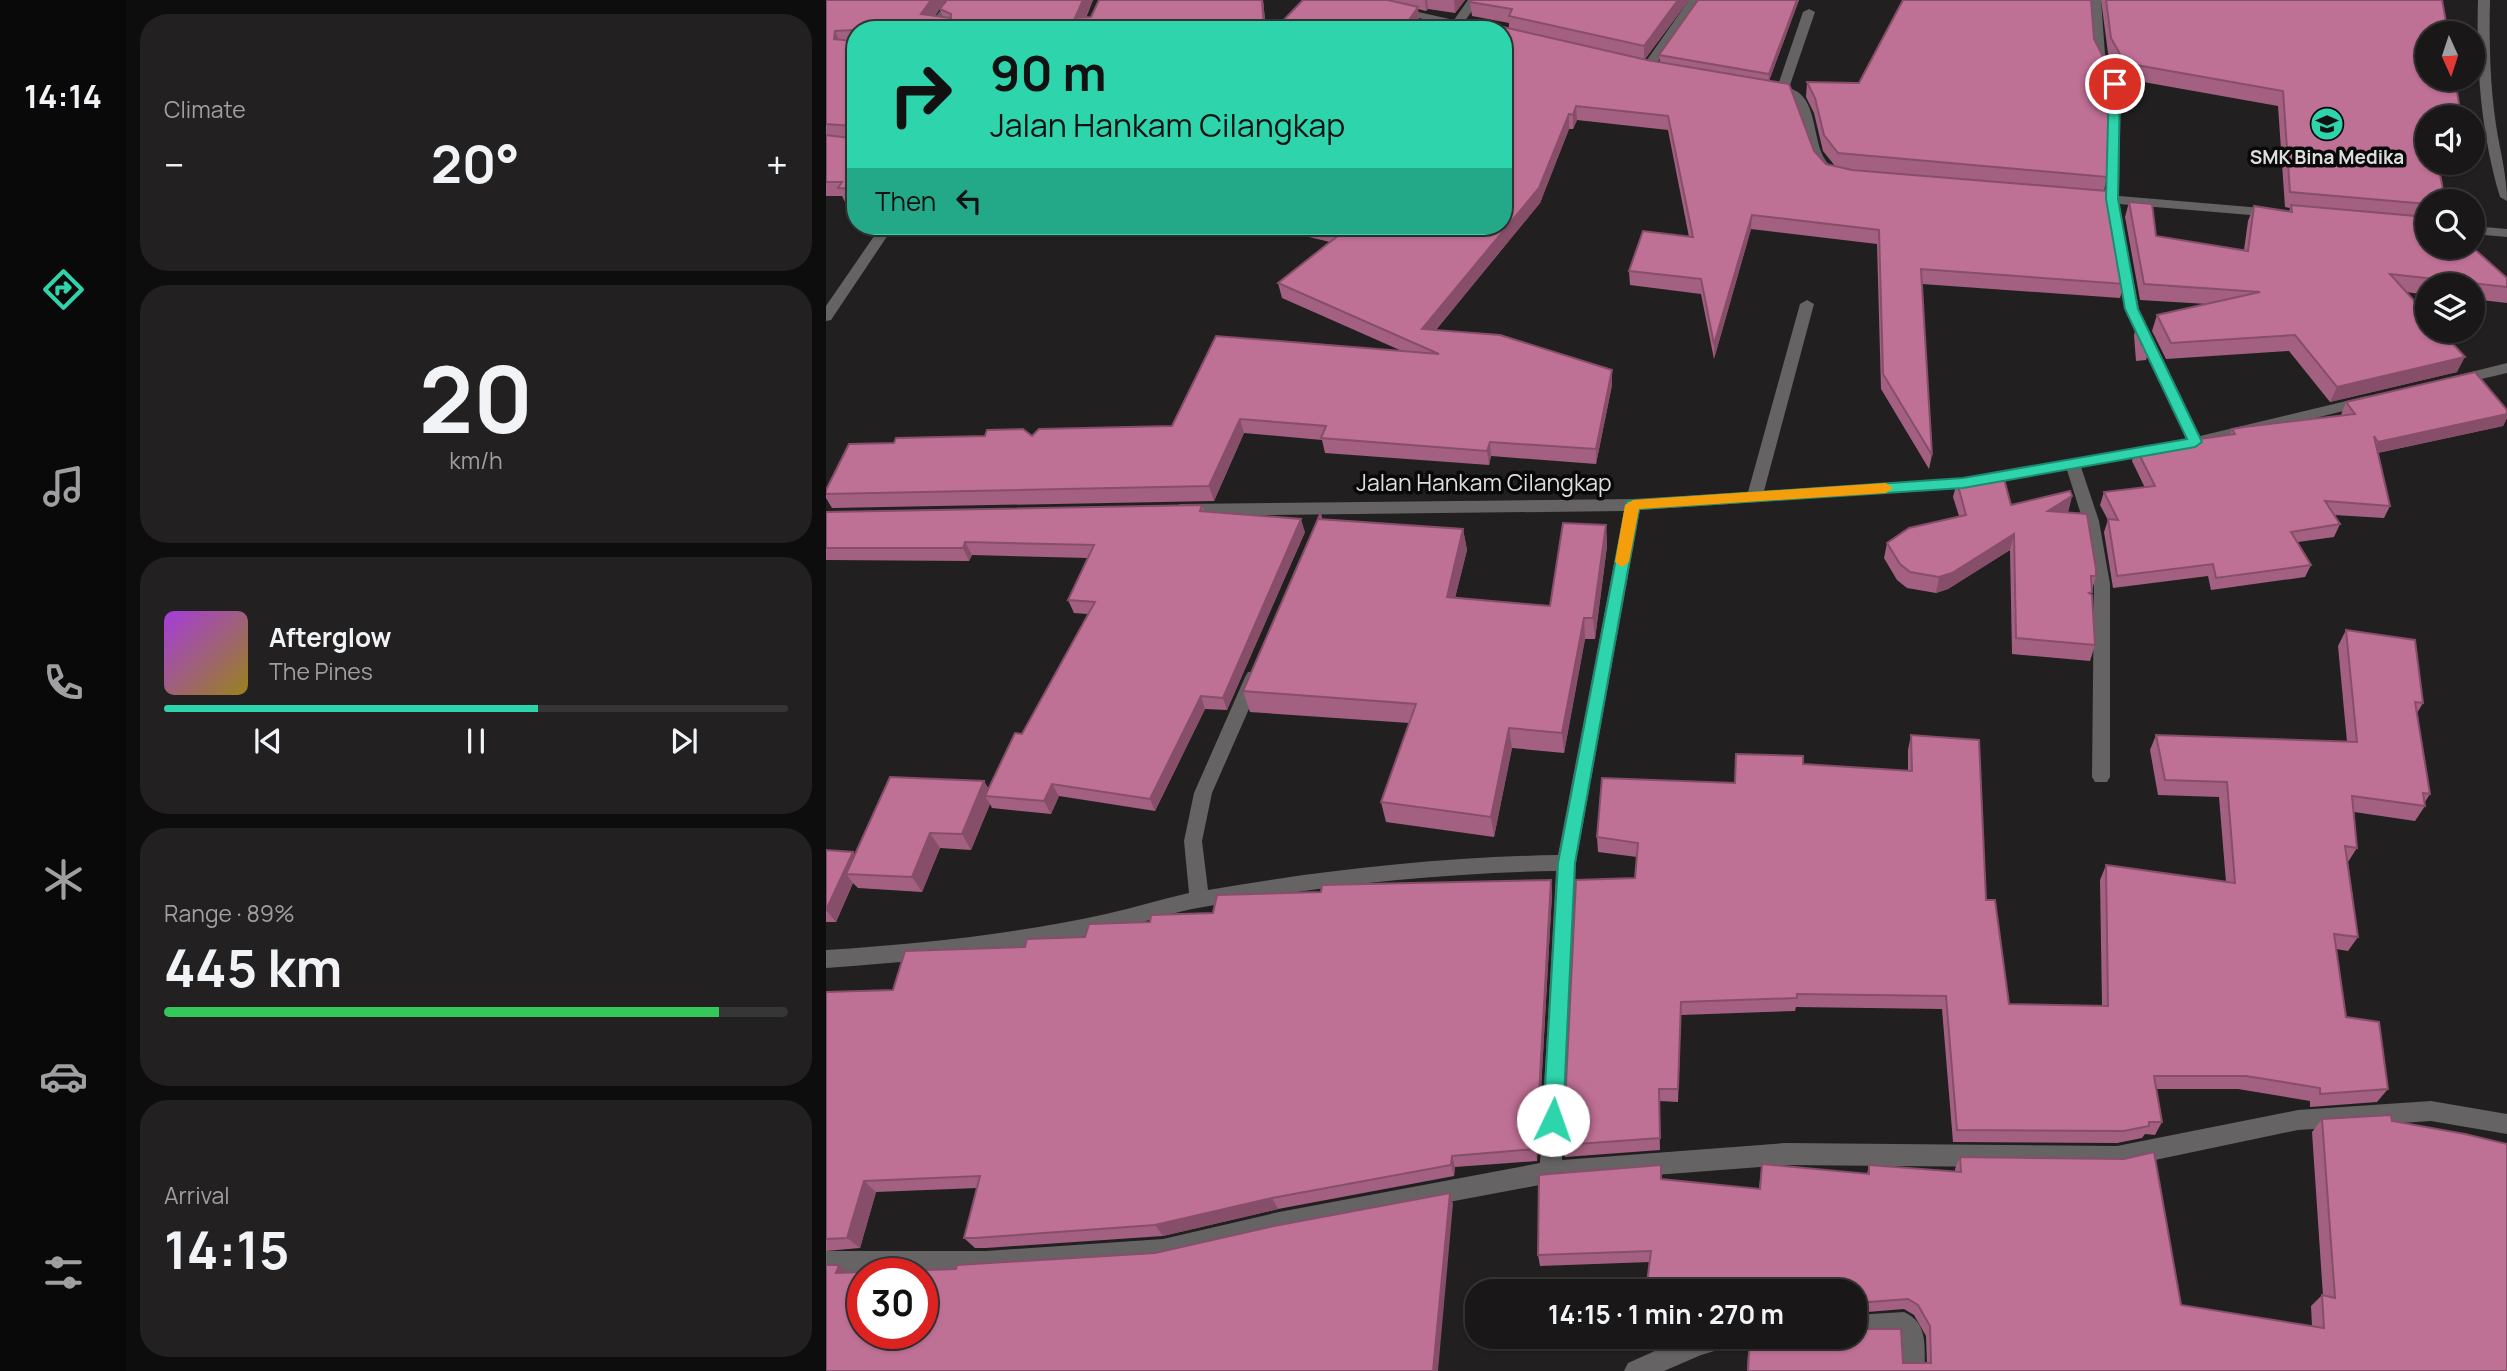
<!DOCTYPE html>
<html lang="en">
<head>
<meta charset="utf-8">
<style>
  body { margin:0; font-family:Manrope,sans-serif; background:#222021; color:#f1f3f6; height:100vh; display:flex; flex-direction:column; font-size:26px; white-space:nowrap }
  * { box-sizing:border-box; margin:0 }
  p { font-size:23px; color:#9f9fa2 }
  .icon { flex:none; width:38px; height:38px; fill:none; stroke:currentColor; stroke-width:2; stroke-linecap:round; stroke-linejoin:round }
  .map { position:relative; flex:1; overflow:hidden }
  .sheet { display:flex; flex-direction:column; gap:14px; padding:14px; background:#0e0d0d; width:700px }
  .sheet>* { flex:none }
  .banner { position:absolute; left:21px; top:21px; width:665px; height:214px; border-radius:28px; box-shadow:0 2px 5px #0004,0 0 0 2px #373637; background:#2ed4ab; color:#111; overflow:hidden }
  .needle { width:46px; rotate:177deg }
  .fabs { position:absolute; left:1589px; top:21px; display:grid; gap:14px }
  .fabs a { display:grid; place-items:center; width:70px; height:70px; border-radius:50%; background:#191718; box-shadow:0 2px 5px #0004,0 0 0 2px #373637; font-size:35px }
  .speed { position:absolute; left:21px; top:1258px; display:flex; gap:14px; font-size:35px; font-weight:700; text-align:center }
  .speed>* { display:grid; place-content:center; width:91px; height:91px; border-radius:50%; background:#191718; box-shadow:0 2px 5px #0004,0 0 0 2px #373637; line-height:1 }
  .speed .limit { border:10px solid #d22; background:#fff; color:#111 }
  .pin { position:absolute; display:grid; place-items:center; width:60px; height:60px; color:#fff; margin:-30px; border:4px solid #fff; border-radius:50%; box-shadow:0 2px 7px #0007 }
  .me { position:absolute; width:77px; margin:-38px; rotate:3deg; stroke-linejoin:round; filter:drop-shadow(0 0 5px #0008) }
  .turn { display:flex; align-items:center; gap:24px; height:147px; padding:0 28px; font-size:32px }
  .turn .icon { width:91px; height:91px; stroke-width:2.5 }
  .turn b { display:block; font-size:49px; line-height:60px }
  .then { display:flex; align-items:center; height:66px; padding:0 28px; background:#0003; gap:14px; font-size:26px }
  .big { font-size:52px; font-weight:700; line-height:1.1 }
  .sheet .card { flex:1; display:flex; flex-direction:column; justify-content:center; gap:10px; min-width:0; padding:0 24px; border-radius:28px; background:#222021 }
  .sheet .dial { align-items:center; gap:0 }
  .dial b { font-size:91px; line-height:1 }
  .song { display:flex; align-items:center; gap:21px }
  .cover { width:84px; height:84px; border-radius:10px; background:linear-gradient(135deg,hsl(280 70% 55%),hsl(50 70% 35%)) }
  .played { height:7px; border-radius:4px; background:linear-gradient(90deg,#2ed4ab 60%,#373637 60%) }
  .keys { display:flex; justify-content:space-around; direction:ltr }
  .heat { display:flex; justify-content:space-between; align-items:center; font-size:38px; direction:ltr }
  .charge { height:10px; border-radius:5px; background:linear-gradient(90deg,#34c759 89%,#373637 0) }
  .trip { position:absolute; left:639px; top:1279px; width:402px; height:70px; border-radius:28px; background:#191718; box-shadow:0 2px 5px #0004,0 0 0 2px #373637; font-weight:700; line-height:70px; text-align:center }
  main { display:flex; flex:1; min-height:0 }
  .menu { display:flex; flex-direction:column; width:126px; justify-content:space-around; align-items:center; background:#0a090a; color:#9f9fa2 }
  .menu .icon { width:49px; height:49px }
  .menu .on { color:#2ed4ab }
  .menu b { font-size:32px; color:#f1f3f6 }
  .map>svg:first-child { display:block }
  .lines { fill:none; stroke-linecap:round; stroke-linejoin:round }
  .minor { fill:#656364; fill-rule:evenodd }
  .wall { fill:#a46080 }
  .shaded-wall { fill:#864e68 }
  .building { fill:#bf7095; stroke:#864e68; stroke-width:2; fill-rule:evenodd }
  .route { fill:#2ed4ab; stroke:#1e8a6f; stroke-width:2 }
  .slow { fill:#f59e0b }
  .labels { text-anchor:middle; stroke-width:7; stroke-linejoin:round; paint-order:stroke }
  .far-poi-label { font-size:19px; font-weight:bold; fill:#dfdede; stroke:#0a0909 }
  .street-label { font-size:23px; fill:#dfdede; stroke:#0a0909 }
</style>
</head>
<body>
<main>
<nav class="menu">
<b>14:14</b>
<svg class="icon on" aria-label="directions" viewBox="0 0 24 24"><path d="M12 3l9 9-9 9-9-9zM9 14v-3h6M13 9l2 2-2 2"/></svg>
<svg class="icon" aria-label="music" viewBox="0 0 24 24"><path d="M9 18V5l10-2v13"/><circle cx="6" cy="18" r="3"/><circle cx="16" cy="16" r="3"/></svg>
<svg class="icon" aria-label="phone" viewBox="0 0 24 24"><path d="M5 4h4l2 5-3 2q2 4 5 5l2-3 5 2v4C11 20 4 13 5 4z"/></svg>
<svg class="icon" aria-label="climate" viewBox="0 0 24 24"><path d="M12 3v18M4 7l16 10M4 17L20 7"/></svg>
<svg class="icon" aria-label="car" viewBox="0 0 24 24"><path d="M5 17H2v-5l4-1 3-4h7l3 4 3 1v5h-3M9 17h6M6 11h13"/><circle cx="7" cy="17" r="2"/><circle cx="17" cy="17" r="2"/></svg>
<svg class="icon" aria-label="filters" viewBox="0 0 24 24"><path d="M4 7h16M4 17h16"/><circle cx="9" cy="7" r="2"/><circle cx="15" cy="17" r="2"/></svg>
</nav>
<section class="sheet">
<div class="card"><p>Climate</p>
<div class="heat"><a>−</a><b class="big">20°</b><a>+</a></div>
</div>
<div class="card dial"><b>20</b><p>km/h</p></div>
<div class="card">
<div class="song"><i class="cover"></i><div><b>Afterglow</b><p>The Pines</p></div></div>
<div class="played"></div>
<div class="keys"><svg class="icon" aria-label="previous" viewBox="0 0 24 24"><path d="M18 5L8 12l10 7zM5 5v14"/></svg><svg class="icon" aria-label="pause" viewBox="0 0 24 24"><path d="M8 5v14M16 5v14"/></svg><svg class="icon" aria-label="next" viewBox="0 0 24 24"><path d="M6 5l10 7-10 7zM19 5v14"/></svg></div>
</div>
<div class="card"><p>Range · 89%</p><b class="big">445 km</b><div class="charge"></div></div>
<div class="card"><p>Arrival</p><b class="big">14:15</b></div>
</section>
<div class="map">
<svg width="1681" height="1371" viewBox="0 0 1681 1371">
  <rect width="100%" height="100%" fill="#211f20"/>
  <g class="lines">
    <g class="minor">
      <polygon points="123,0 135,0 115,24 129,30 104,28 102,26"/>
      <polygon points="518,0 539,0 628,20 642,0 654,0 638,22 666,30 643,30"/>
      <polygon points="863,0 875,0 826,70 818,70 816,67"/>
      <polygon points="1263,0 1275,0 1279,54 1295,84 1293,196 1448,209 1455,213 1448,217 1293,204 1313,309 1374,436 1541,396 1548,401 1546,404 1371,447 1364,446 1299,309 1280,203 1259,201 1252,197 1259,193 1280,195 1283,84 1267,54"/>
      <path d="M 1652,0 L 1664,0 C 1663,42 1664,84 1670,125 C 1674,151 1681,175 1681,201 L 1674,197 C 1655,133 1650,67 1652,0 Z"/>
      <path d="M 983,9 L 989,12 L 963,88 C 993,96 985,140 1000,161 C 1003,165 1008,169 1011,173 L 1005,177 L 987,161 L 968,101 L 963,96 L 938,87 L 944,83 L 952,85 L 977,12 Z"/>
      <polygon points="55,226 68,226 5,320 0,321 0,306"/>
      <polygon points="1647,226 1681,229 1681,237 1647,234"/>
      <path d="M 981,300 L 988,304 L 938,491 L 1137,478 L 1330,444 L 1335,445 L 1338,449 L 1330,454 L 1255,467 L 1273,521 L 1284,584 L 1284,777 L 1281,782 L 1269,782 L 1266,777 L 1268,584 L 1257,521 L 1241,470 L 1137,488 L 814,510 L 750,863 L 736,1160 L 959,1143 L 1291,1146 L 1472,1110 L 1605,1101 L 1681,1114 L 1681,1134 L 1605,1121 L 1472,1130 L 1291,1168 L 959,1165 L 724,1183 L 453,1234 L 337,1261 L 160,1273 L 0,1273 L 0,1251 L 160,1251 L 337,1239 L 453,1212 L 714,1163 L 730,871 C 608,873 486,887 366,909 C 337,915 308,925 279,932 C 187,951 93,962 0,968 L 0,950 C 94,944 188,934 280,914 C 308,908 335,899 363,893 L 358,841 L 368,793 L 419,677 L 422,672 L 434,672 L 437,677 L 386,793 L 376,841 L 382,890 C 498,870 614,857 732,855 L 798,511 L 354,516 L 346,510 L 354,504 L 807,499 L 922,492 L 974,304 Z"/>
      <polygon points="1681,363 1681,373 1630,385 1623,380 1625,377"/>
      <path d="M 1078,1312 C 1103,1323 1098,1347 1099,1371 L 1075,1371 L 1074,1336 L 1029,1339 L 1025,1337 L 1029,1337 L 1029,1315 Z"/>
      <polygon points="860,1337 913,1337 909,1345 875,1355 838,1371 798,1371 802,1363"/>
    </g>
  </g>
  <g class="wall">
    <polygon points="0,0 120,0 109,16 117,17 114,9 267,0 260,18 265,17 273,0 437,0 440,30 30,30 30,203 19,202 16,196 0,196"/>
    <polygon points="477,0 639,0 629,13 602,9 600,11 592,9 593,21 587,30 448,30"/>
    <polygon points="863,0 819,59 834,62 833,55 973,0 943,81 988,151 1000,164 1009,166 997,151 988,113 980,97 981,82 1033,83 1268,39 1281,177 1278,191 1298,284 1294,298 1096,284 1106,455 1103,469 1055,389 1051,244 925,229 888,359 875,294 804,285 803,271 863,237 842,130 751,120 747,129 743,129 714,203 610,330 786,385 770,464 665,456 663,465 499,453 496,440 418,433 388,501 6,508 0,498 0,490 68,443 206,436 346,426 576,351 456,298 452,283 504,242 437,226 677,226 683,23 646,16 644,2"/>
    <polygon points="1275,0 1616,0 1601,117 1601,247 1681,278 1681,303 1647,299 1647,285 1601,285 1601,295 1580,292 1631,372 1504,402 1463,351 1340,359 1326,331 1331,315 1381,304 1314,300 1299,217 1303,202 1330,236 1418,250 1422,221 1428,206 1463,212 1464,208 1459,207 1452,106 1295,78 1282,53"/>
    <polygon points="209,226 258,226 256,229"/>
    <polygon points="1313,318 1325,343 1320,360 1310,361 1308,335"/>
    <polygon points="1520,402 1681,410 1681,418 1677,426 1552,453 1564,506 1558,518 1508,515 1514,524 1508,537 1472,542 1485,565 1479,577 1385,590 1382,576 1287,588 1278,532 1282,520 1274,505 1278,492 1319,488 1306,461 1310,448 1404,435 1406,429 1515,415"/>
    <polygon points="1131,482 1185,505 1246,496 1242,512 1240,513 1270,576 1265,594 1269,645 1264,661 1186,654 1184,550 1122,589 1110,593 1081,588 1071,580 1058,558 1061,543 1133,516 1127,497"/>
    <polygon points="376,505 378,511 479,532 401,710 379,709 329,811 233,796 225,814 166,808 164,804 145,850 114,848 96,892 32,888 27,883 10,922 0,922 0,850 29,855 158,781 162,789 196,734 262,614 248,613 242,600 262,558 146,555 143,561 0,560 0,512"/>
    <polygon points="495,512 496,519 637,529 641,550 629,598 724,606 780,525 781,546 769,639 759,639 738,753 686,748 668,837 560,822 555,802 583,723 424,712 417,691"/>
    <polygon points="1520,630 1597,703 1591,713 1604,794 1599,802 1599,806 1589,821 1528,812 1531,848 1522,862 1532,937 1522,951 1510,949 1520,1017 1562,1089 1551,1102 1484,1107 1484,1101 1412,1089 1330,1089 1336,1122 1329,1135 1319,1134 1316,1138 1291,1143 1127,1142 1116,1009 970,1007 969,1011 855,1015 852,1102 833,1101 834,1150 739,1157 737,1145 809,878 811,857 772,852 771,837 908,783 977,764 1082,771 1082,750 1085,735 1160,900 1183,1004 1276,1006 1274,880 1280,865 1400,882 1393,797 1332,795 1324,750 1330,735 1521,742 1512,646"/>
    <polygon points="725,880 726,894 711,1161 629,1167 628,1176 452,1209 337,1236 160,1248 149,1248 138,1238 151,1188 50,1192 34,1248 0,1251 0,992 67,990 199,947 259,937 324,922 387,913 495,892"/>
    <polygon points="1496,1119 1566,1121 1681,1371 921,1371 923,1337 1029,1337 1077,1363 1101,1363 1100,1336 1088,1315 1078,1309 1029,1313 1029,1292 821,1292 824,1262 714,1266 712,1255 835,1179 933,1189 936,1164 1041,1174 1043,1165 1129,1172 1129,1169 1134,1157 1355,1305 1486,1326 1485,1306 1496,1295 1497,1296 1486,1132"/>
  </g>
  <g class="shaded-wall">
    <polygon points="105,0 120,0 100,28 95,14"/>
    <polygon points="257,0 267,0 254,30 249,18"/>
    <polygon points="436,0 437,0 440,30 438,30"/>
    <polygon points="599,0 601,0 602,9 600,11"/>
    <polygon points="628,0 639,0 629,13"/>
    <polygon points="852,0 863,0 818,60 818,46"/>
    <polygon points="971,0 973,0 942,83 943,74"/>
    <polygon points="592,7 593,21 587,30 576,30"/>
    <polygon points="9,31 15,44 8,39"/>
    <polygon points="750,106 751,120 747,129 747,115"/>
    <polygon points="743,114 743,129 714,203 598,344 596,329"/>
    <polygon points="926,215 925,229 888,359 888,344"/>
    <polygon points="1639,357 1631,372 1504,402 1511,387"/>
    <polygon points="786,370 786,385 770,464 770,449"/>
    <polygon points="1681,414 1681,418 1677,426 1546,454 1552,442"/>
    <polygon points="414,419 418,433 388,501 383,486"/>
    <polygon points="664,442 665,456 663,465 661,451"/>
    <polygon points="1246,496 1242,512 1218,527 1222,511"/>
    <polygon points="475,519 479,532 401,710 397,698"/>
    <polygon points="780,525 781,546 769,639 767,618"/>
    <polygon points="637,529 641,550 624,618 621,597"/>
    <polygon points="1188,534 1184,550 1122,589 1110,593 1113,577"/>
    <polygon points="139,542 146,555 143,561 137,548"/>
    <polygon points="758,618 759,639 738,753 736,733"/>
    <polygon points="375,696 379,709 329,811 324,799"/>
    <polygon points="683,728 686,748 668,837 665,817"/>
    <polygon points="158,781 167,796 159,796 164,804 145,850 136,834"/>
    <polygon points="226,784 233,796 225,814 218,801"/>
    <polygon points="104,833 114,848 96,892 86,877"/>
    <polygon points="27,852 36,864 20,874 27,883 10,922 0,910"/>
    <polygon points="725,880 726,894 711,1161 710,1149"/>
    <polygon points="626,1156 629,1167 628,1176 625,1165"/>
    <polygon points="38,1181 50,1192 34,1248 21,1238"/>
    <polygon points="624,1193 627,1204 612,1371 607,1371"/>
    <polygon points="446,1198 452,1209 337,1236 329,1225"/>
    <polygon points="13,1265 26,1276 10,1273"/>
  </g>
  <g class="building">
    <path d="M 0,0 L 105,0 L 95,14 L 125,18 L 125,14 L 114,9 L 121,0 L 257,0 L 249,18 L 265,17 L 273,0 L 436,0 L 438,30 L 30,30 L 30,189 L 12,188 L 16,182 L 0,182 L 0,135 L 23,138 L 26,126 L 0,124 ZM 26,30 L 26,41 L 8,39 L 9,31 Z"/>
    <polygon points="477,0 562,0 592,7 576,30 448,30"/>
    <polygon points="646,0 852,0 818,46 683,16 686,9 644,2"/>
    <polygon points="872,0 971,0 943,74 833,55"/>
    <polygon points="1077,0 1265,0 1268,39 1284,70 1281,177 1012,153 998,135 989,98 981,82 1033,83"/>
    <polygon points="1280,0 1616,0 1622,33 1601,33 1601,79 1629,79 1635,117 1601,117 1601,163 1612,163 1619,201 1601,201 1601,204 1464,192 1457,91 1299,63 1285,38"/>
    <polygon points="677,27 821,60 963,84 988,151 1000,164 1026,170 1281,191 1298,284 1095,269 1106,455 1057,374 1053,230 926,215 888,344 875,279 803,271 817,231 867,237 842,116 750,106 747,115 743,114 713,188 596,329 674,335 786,370 770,449 664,442 661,451 495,438 500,426 414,419 383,486 0,494 0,490 23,444 68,443 70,438 159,436 161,430 197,429 206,436 213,429 346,426 390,336 613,354 452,283 518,231 494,226 677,226 677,30 676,30"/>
    <polygon points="1303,202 1326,204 1330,236 1422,251 1428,206 1466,212 1465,205 1601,217 1601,247 1646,247 1681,278 1681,287 1564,274 1601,315 1601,331 1615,331 1639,357 1511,387 1469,335 1345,343 1331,315 1434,292 1318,284"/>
    <polygon points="1313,318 1325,343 1315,344"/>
    <polygon points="1649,372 1681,410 1681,414 1552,442 1548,436 1564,506 1499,501 1514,524 1465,532 1485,565 1390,578 1387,564 1291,576 1282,519 1292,520 1278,492 1329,486 1310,448 1409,434 1406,429 1418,427 1529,414 1520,402"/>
    <polygon points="1178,479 1185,505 1244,491 1246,496 1222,511 1261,514 1270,569 1270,576 1265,576 1266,592 1263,593 1266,595 1269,645 1190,638 1188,534 1126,573 1113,577 1084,572 1074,564 1061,543 1083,528 1140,515 1131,482"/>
    <polygon points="376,505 374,511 475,519 397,698 375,696 324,799 226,784 218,801 159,796 189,733 196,734 269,602 242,600 268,545 139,542 137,548 0,548 0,512"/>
    <polygon points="495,512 493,519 637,529 621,597 724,606 737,523 780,525 767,618 758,618 736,733 683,728 665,817 555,802 590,704 417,691"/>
    <polygon points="1520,630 1589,640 1597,703 1589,702 1604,794 1597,793 1599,806 1526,796 1531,848 1519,846 1532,937 1508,934 1520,1017 1553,1022 1562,1089 1494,1094 1494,1088 1420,1076 1328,1076 1336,1122 1323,1122 1323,1126 1298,1131 1131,1130 1120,996 971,994 971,998 855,1002 852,1089 833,1089 834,1138 737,1145 750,880 809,878 812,843 771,837 776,778 909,783 910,754 977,756 977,764 1086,771 1085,735 1153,740 1160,900 1169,900 1183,1004 1282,1006 1280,865 1409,883 1401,782 1339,780 1330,735 1531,742"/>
    <polygon points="64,777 158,781 136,834 104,833 86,877 20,874"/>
    <polygon points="0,850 27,852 0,910"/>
    <polygon points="725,880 710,1149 626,1156 625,1165 446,1198 329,1225 149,1238 138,1238 154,1176 38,1181 21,1238 0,1239 0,992 67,990 79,951 199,947 201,939 259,937 263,924 324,922 325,915 387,913 391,895 495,892 496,885"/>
    <polygon points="1565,1115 1566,1121 1639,1134 1681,1144 1681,1371 922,1371 924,1337 1029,1337 1029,1329 1075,1329 1077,1363 1105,1363 1104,1326 1092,1305 1082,1299 1030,1303 1029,1312 1029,1292 912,1292 821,1283 825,1251 712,1255 713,1175 723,1174 835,1165 835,1179 934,1189 936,1164 1043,1174 1043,1165 1135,1172 1134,1157 1298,1159 1328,1152 1355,1305 1498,1328 1496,1295 1509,1298 1496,1119"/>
    <path d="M 624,1193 L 607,1371 L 0,1371 L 0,1265 L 13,1265 L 10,1273 L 130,1269 L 131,1265 L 329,1253 L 448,1226 ZM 37,1274 L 96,1274 L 96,1334 L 37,1334 Z"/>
  </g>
  <polygon class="route" points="1289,81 1294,84 1292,199 1312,309 1376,442 1369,447 1137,488 813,509 749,863 737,1120 734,1127 727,1130 720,1127 717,1120 732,863 801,501 1137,478 1361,439 1299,309 1280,199 1283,84"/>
  <polygon class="slow" points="1060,483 1067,488 1060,493 813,509 803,562 796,567 789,562 799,505 807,500"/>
  <defs>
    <symbol id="school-disc" viewBox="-11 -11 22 22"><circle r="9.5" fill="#2ed4ab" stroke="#0a0909"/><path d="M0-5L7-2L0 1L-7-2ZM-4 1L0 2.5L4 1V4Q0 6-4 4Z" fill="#111"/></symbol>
  </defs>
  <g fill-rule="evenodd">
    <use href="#school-disc" x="1482" y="105" width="38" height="38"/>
  </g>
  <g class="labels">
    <g class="far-poi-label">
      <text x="1501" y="164">SMK Bina Medika</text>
    </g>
    <g class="street-label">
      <text x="658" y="491">Jalan Hankam Cilangkap</text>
    </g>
  </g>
</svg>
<div class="fabs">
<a><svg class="needle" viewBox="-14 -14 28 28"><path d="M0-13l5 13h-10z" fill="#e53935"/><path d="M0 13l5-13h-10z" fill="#9f9fa2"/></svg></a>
<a><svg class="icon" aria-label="sound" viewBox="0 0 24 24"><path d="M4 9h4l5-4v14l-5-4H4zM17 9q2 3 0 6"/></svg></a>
<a><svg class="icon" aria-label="search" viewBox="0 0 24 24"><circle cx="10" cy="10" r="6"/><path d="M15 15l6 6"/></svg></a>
<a><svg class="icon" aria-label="layers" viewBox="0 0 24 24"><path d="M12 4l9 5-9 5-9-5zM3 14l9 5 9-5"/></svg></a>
</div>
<div class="speed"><div class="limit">30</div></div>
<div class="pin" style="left:1289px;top:84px;background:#d93025"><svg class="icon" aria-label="arrive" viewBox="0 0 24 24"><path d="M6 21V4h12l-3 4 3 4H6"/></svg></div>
<svg class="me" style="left:727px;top:1120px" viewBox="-20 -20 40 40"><circle r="19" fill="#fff"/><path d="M0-13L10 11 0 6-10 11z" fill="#2ed4ab"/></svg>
<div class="trip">14:15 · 1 min · 270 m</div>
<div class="banner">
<div class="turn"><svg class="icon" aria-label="right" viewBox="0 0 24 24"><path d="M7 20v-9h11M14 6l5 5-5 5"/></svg><div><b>90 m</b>Jalan Hankam Cilangkap</div></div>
<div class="then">Then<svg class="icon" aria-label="left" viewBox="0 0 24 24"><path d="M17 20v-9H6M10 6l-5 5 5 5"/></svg></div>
</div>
</div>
</main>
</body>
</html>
